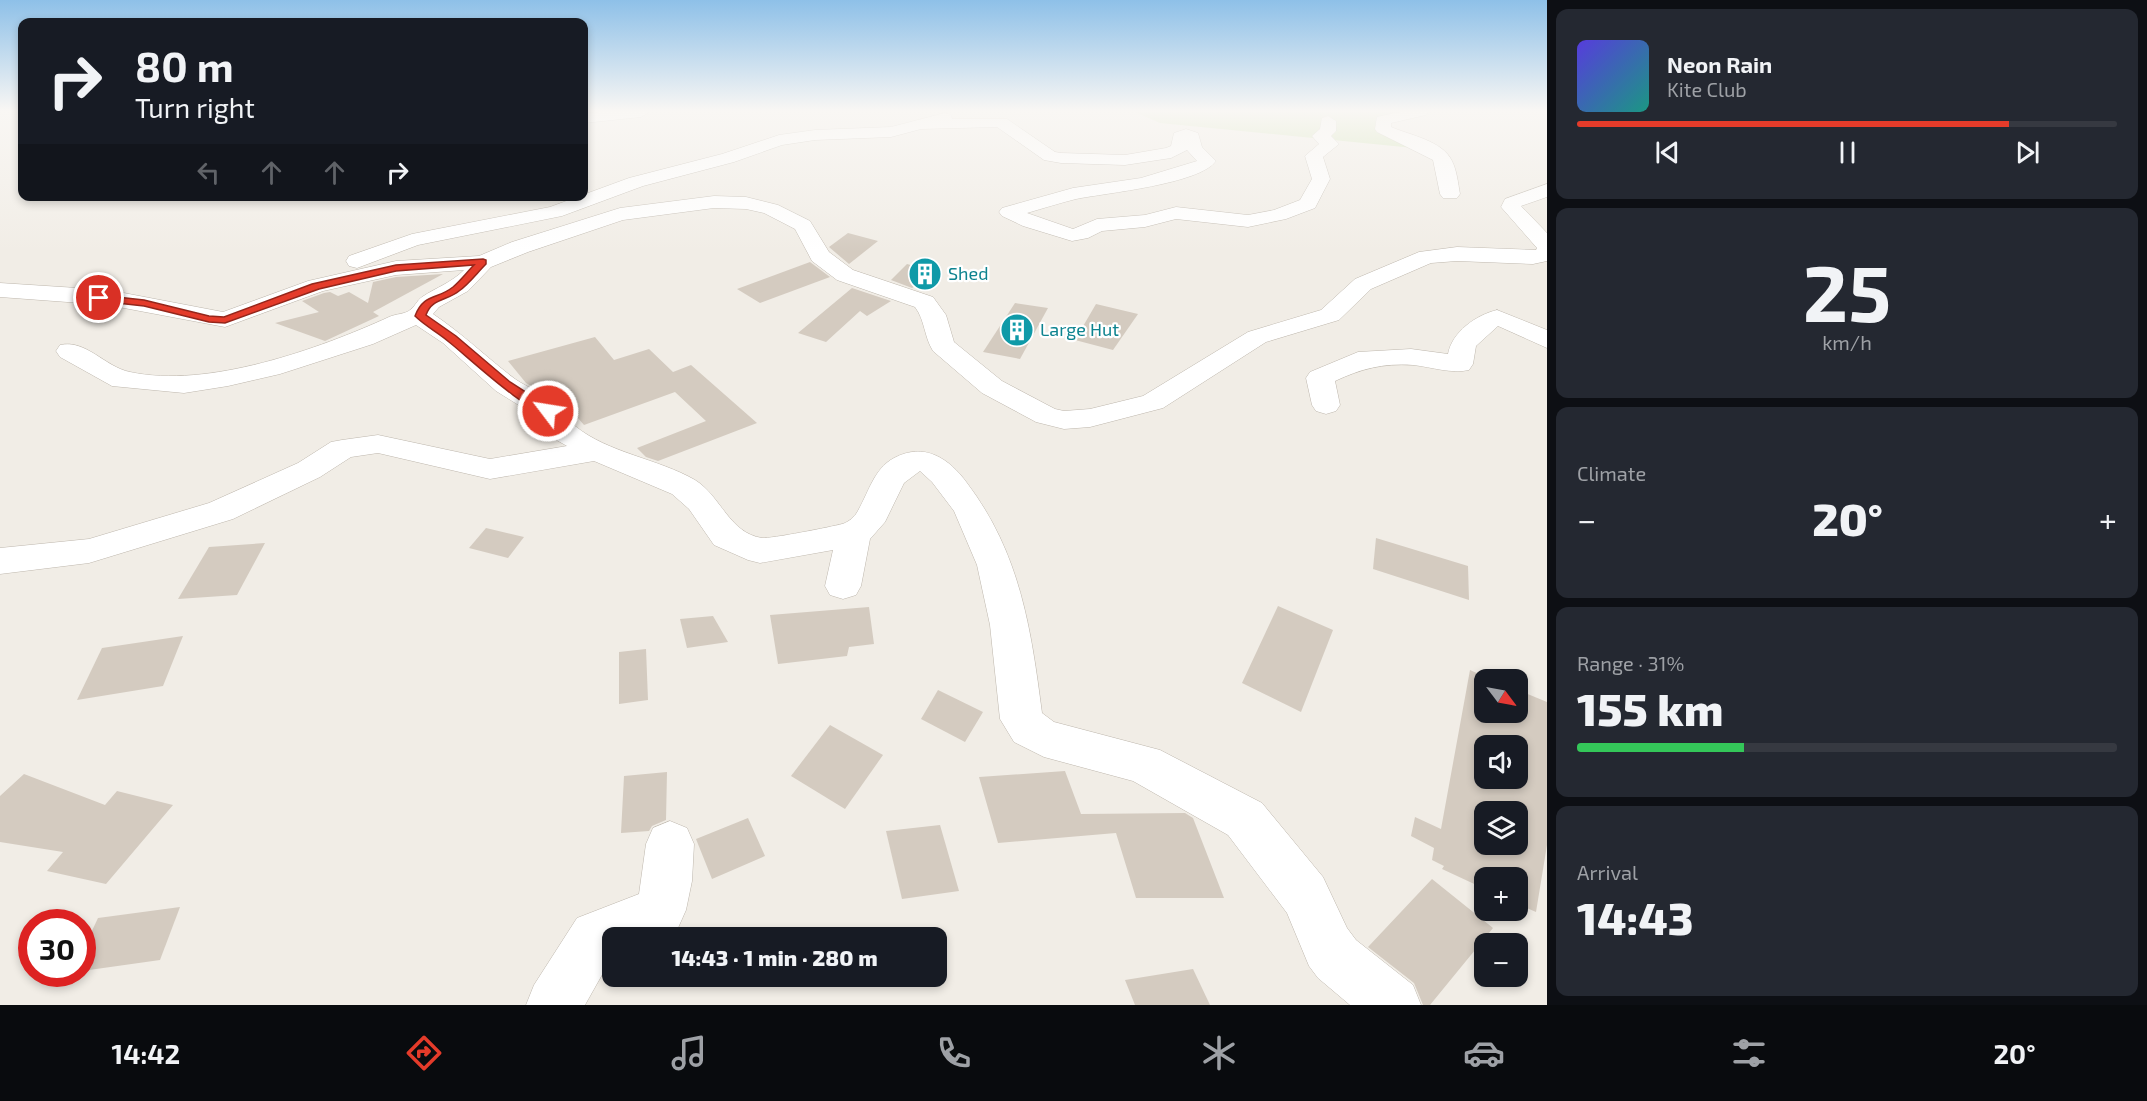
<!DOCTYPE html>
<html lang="en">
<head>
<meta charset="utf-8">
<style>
  body { margin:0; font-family:"Exo 2",sans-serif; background:#242831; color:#f1f3f6; height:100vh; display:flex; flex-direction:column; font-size:22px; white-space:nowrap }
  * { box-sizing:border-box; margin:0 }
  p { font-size:20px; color:#9ea1a6 }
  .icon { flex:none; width:33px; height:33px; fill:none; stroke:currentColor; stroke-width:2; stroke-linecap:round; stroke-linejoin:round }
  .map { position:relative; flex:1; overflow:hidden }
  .panel { display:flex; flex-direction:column; gap:9px; padding:9px; background:#0d0f14; width:600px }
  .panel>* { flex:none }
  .hud { position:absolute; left:18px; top:18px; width:570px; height:183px; border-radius:12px; box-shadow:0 3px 9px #0003; background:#171b24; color:#f1f3f6; overflow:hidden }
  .needle { width:39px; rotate:122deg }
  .controls { position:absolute; left:1474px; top:669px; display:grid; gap:12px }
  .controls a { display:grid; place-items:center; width:54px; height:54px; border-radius:12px; background:#171b24; box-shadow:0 3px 9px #0003; font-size:30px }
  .speed { position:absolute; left:18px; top:909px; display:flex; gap:12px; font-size:30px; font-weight:700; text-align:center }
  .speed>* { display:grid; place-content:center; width:78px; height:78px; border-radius:50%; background:#171b24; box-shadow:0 3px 9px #0003; line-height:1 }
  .speed .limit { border:9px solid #d22; background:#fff; color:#111 }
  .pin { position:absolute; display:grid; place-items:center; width:51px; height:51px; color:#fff; margin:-26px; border:3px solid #fff; border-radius:50%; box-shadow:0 2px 6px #0007 }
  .me { position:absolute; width:66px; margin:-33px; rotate:301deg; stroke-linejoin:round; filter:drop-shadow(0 0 4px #0008) }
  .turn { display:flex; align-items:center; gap:21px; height:126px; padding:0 18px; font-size:27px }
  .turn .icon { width:78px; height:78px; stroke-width:2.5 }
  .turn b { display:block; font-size:42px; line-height:51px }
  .lanes { display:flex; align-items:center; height:57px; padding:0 18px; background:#0003; justify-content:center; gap:30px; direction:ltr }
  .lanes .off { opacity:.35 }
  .big { font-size:45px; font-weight:800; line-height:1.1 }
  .panel .tile { flex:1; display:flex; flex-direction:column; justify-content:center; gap:9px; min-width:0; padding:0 21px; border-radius:12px; background:#242831 }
  .panel .dial { align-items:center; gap:0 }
  .dial b { font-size:78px; line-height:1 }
  .song { display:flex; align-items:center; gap:18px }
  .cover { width:72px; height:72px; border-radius:9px; background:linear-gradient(135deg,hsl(250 70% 55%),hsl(170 70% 35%)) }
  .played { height:6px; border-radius:3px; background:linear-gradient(90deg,#e43b2a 80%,#363941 80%) }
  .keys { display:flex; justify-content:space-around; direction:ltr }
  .heat { display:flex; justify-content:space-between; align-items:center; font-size:33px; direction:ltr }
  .charge { height:9px; border-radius:4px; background:linear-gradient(90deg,#34c759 31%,#363941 0) }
  .trip { position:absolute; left:602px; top:927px; width:345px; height:60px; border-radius:12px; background:#171b24; box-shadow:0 3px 9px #0003; font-weight:800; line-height:60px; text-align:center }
  .dock { display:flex; height:96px; justify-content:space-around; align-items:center; background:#090b0e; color:#9ea1a6 }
  .dock .icon { width:42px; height:42px }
  .dock .active { color:#e43b2a }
  .dock b { font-size:27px; color:#f1f3f6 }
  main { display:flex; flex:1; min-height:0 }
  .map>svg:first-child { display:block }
  .green { fill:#cfe2b2 }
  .building { fill:#d4cbc0; fill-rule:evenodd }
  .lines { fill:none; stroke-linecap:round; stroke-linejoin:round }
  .minor-casing { stroke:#beb7ad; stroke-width:1 }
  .minor { fill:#fff; fill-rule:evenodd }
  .route { fill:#e43b2a; stroke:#94261b; stroke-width:1.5 }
  .labels { text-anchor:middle; stroke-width:4.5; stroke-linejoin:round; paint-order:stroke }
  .far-culture-label { font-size:18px; fill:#0d838f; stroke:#fff; text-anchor:start }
</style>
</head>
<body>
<main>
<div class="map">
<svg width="1547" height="1005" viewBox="0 0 1547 1005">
  <rect width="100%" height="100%" fill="#f1ede6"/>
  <polygon class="green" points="1135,112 1420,112 1381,124 1434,150 1160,123"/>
  <g class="building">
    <polygon points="848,233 878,241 849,264 829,247"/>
    <polygon points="810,262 830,277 760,303 737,289"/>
    <polygon points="907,264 937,272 912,288 891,280"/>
    <polygon points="443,274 373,312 379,316 325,341 275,323 319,312 302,301 324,293 330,292 338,296 349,292 368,303 373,282 396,277"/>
    <polygon points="852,288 891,301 867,316 860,311 826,342 798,333"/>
    <polygon points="1015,303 1048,308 1020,359 983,352"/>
    <polygon points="1096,304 1138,314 1113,350 1075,340"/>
    <polygon points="595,337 614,360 649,349 673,372 691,365 757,423 658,461 646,457 637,448 706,421 675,392 584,425 560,397 554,399 526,383 508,361"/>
    <polygon points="486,528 524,537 508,558 469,548"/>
    <polygon points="1376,538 1468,566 1469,600 1373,569"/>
    <polygon points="265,543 237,595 178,599 209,547"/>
    <polygon points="1278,606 1333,630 1301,712 1242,683"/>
    <polygon points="869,607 874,644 849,647 847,656 778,664 770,615"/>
    <polygon points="713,616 728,642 687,648 680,619"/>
    <polygon points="183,636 163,686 77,700 102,648"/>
    <polygon points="646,649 648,700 619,704 619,652"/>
    <path d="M 1470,670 L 1492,680 L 1485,680 L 1485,712 L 1518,712 L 1518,690 L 1547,702 L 1547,845 L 1536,912 L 1518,904 L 1518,878 L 1485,878 L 1485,889 L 1442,869 L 1444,866 L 1432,860 L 1434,848 L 1411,836 L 1415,817 L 1441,829 ZM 1485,746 L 1518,746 L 1518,778 L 1485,778 ZM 1485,812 L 1518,812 L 1518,844 L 1485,844 Z"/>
    <polygon points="938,690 983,712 965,742 921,719"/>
    <polygon points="830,725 883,755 845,809 791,776"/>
    <polygon points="1065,771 1081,814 1185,813 1193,818 1224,898 1136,898 1116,833 998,843 979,777"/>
    <polygon points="667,772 666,820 652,826 649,831 621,833 624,776"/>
    <polygon points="24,774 105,805 117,791 173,805 106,884 47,871 63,852 0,842 0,796"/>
    <polygon points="748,818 765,856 712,879 696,839"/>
    <polygon points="940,825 959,891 902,899 886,831"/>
    <polygon points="1432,879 1493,928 1430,1005 1423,1005 1414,983 1368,947"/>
    <polygon points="180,907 160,960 82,971 82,952 98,918"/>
    <polygon points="1193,969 1210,1005 1135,1005 1125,980"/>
  </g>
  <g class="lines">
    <defs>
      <g id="minor">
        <polygon points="600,112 649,112 641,117 584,123 584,113"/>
        <path d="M 1400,112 L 1428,112 L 1426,115 L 1391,123 L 1391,127 C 1410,135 1443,141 1452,161 C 1457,171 1458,183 1460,194 L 1457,198 L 1443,198 L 1440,194 L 1433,160 L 1377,132 L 1375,129 L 1377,117 Z"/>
        <path d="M 945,113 L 951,115 L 952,119 L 1007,119 L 1055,152 L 1061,153 L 1125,155 L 1166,148 L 1171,146 L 1174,133 L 1186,129 L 1198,133 L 1202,147 L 1216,161 C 1200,184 1106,193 1076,199 C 1060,203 1044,208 1027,213 L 1073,229 L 1097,219 L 1145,215 L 1176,207 L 1248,215 L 1274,210 L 1300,200 L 1312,179 L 1305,156 L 1319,144 L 1312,136 L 1320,129 L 1322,118 L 1328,116 L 1336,121 L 1336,131 L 1331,136 L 1339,144 L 1323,157 L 1330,179 L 1315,208 L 1286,219 L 1248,227 L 1176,219 L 1145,227 L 1102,231 L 1088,238 L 1072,241 L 1023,226 L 1002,216 L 999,212 L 1002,208 L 1073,188 L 1141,178 L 1197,161 L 1187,150 L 1171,158 L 1125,165 L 1061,163 L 1044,160 L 997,127 L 921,129 L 891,137 L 815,140 L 782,145 L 734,162 L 643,186 L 562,216 L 418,245 L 357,268 L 349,266 L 346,261 L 349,256 L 412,234 L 550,207 L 629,178 L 722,154 L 779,135 L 815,130 L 891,127 Z"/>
        <path d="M 1547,184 L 1547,197 L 1521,206 L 1547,233 L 1547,261 L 1533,264 L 1457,261 L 1431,263 L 1371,289 L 1339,320 L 1266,342 L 1163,408 L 1090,427 L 1064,429 L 1036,422 L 982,393 L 933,351 C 924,337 925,320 915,307 L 837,280 L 812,261 L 795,229 L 764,213 L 746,209 L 714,208 L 623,220 L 528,252 L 491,267 L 468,291 L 439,307 L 433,314 C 463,334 487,358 515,379 C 528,388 545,394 558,405 C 565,410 568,420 575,426 C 608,453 659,459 695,480 C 721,496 729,533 762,538 C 770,539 831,527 842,524 C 847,523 853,518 856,514 C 868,495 873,469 894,458 C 924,442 949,458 967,483 C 1020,553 1031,628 1042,713 L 1054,722 L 1160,750 L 1262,803 L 1323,877 L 1347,928 L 1356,940 L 1413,985 L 1421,1005 L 1350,1005 L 1318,978 L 1309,966 L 1287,913 L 1228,835 L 1133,781 L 1044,757 L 1014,742 L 1000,719 L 990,625 L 977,565 L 954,511 L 932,482 L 920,471 L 904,483 L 885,522 L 870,539 L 861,586 L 856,595 L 843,599 L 830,595 L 825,586 L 833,550 L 760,563 L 748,560 L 714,545 L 689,509 L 672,494 L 594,461 L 490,479 L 378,453 L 351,457 L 320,477 L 233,519 L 89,563 L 0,574 L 0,548 L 89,539 L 209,503 L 298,463 L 331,442 L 342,440 L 378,435 L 490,459 L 567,446 L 553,438 L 538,417 L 496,391 L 443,343 L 416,325 L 373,344 L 280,374 L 228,386 L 184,393 L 112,386 L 60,357 L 56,351 L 60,345 C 86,339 105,367 130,372 C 207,389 319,349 389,317 C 395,314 406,314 410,310 C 415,307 417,300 422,297 C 437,287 451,283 464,270 L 396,275 L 323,291 L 225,327 L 108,305 L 0,297 L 0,283 L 108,290 L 223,312 L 308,281 L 396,261 L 479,256 L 512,242 L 620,208 L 714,196 L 746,197 L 778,205 L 810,221 L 829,252 L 853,270 L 933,297 L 946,315 L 954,342 L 1002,381 L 1055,409 L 1064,411 L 1090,409 L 1143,396 L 1248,332 L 1321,310 L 1355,279 L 1419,252 L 1457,247 L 1536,250 L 1537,248 L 1501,207 L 1505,199 Z"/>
        <path d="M 1497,310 L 1547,330 L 1547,348 L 1498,326 L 1476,346 L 1473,364 L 1469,370 C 1451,374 1432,367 1413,365 C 1382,363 1361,369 1335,381 L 1340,405 L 1336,411 L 1326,414 L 1316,411 L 1312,405 L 1306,378 L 1310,372 L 1358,352 L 1411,349 L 1448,354 C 1452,332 1476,315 1497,310 Z"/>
        <polygon points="670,821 687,828 694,844 692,881 686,910 678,928 660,938 612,938 612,957 585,1005 526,1005 534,985 577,918 639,894 646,844 653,828"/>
      </g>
    </defs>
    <use href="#minor" class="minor-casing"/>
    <use href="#minor" class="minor"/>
  </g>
  <linearGradient id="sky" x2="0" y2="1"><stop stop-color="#8ec0e8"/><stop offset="0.44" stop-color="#f9f7f4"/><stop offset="1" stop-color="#f9f7f4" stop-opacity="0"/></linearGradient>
  <rect width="1547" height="252" fill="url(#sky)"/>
  <path class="route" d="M 483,259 L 486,260 L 486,264 C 477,273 469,284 459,291 C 447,301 432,298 426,315 L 456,336 L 510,382 L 552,409 L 552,414 C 532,418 467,356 449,342 C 439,333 425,326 415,316 C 424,293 437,300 453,287 C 461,280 467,272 474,265 L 396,271 L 319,289 L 225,323 L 209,322 L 144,306 L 99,301 L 94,298 L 99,295 L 144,300 L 209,316 L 224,317 L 312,284 L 396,265 Z"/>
  <defs>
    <symbol id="building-disc" viewBox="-11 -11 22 22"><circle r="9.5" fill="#0f9aa8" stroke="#fff"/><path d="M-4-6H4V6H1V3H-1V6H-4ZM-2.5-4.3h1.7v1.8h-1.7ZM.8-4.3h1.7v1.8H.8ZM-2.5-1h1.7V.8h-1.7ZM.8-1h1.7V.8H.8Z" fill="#fff"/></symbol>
  </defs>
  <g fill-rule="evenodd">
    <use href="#building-disc" x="906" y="255" width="38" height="38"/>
    <use href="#building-disc" x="998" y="311" width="38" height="38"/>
  </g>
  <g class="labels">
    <g class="far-culture-label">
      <text x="948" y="280">Shed</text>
      <text x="1040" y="336">Large Hut</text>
    </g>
  </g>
</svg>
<div class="controls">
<a><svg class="needle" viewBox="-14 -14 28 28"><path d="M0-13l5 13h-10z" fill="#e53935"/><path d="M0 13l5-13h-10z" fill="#9ea1a6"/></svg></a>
<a><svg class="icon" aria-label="sound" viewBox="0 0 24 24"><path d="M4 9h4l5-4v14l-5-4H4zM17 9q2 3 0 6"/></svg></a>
<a><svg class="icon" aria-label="layers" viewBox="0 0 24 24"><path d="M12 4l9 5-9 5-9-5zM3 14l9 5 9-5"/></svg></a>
<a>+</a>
<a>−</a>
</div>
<div class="speed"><div class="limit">30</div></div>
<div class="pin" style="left:99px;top:298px;background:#d93025"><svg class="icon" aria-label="arrive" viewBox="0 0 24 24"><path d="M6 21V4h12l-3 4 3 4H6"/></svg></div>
<svg class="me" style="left:548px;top:411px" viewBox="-20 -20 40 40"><circle r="17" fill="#e43b2a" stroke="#fff" stroke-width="3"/><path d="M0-11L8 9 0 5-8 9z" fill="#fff"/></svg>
<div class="trip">14:43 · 1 min · 280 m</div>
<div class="hud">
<div class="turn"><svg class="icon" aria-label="right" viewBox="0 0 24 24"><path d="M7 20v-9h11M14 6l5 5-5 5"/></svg><div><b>80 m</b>Turn right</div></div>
<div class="lanes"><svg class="icon off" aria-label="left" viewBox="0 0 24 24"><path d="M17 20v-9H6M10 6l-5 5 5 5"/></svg><svg class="icon off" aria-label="ahead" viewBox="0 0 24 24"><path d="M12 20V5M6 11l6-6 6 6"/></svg><svg class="icon off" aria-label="ahead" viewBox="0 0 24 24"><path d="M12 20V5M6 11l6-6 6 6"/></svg><svg class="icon" aria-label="right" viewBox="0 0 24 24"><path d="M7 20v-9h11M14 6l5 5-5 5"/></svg></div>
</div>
</div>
<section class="panel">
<div class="tile">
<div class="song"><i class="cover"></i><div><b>Neon Rain</b><p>Kite Club</p></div></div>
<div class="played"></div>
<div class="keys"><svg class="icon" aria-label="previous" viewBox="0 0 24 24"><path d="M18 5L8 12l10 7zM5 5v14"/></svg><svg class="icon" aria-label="pause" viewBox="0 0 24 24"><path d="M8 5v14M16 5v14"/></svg><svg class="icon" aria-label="next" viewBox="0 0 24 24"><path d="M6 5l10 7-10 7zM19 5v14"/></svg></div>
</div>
<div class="tile dial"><b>25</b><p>km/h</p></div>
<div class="tile"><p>Climate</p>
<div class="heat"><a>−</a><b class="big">20°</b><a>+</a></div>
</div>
<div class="tile"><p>Range · 31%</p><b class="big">155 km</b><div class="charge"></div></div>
<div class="tile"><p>Arrival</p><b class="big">14:43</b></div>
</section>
</main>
<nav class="dock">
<b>14:42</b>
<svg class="icon active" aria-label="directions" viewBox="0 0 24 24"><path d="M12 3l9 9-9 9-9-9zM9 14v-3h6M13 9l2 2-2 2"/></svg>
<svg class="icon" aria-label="music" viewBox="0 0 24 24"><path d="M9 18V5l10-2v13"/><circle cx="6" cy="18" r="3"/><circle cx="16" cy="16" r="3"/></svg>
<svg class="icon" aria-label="phone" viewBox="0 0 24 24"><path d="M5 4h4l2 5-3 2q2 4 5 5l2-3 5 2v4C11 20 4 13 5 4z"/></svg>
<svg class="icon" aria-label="climate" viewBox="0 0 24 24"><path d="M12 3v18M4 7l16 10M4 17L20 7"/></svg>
<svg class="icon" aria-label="car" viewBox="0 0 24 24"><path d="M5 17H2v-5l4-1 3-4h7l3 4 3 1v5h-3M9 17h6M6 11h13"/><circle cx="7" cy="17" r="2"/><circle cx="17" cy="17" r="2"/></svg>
<svg class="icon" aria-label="filters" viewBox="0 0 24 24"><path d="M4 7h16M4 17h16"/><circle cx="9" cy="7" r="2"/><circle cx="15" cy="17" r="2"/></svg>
<b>20°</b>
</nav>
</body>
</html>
